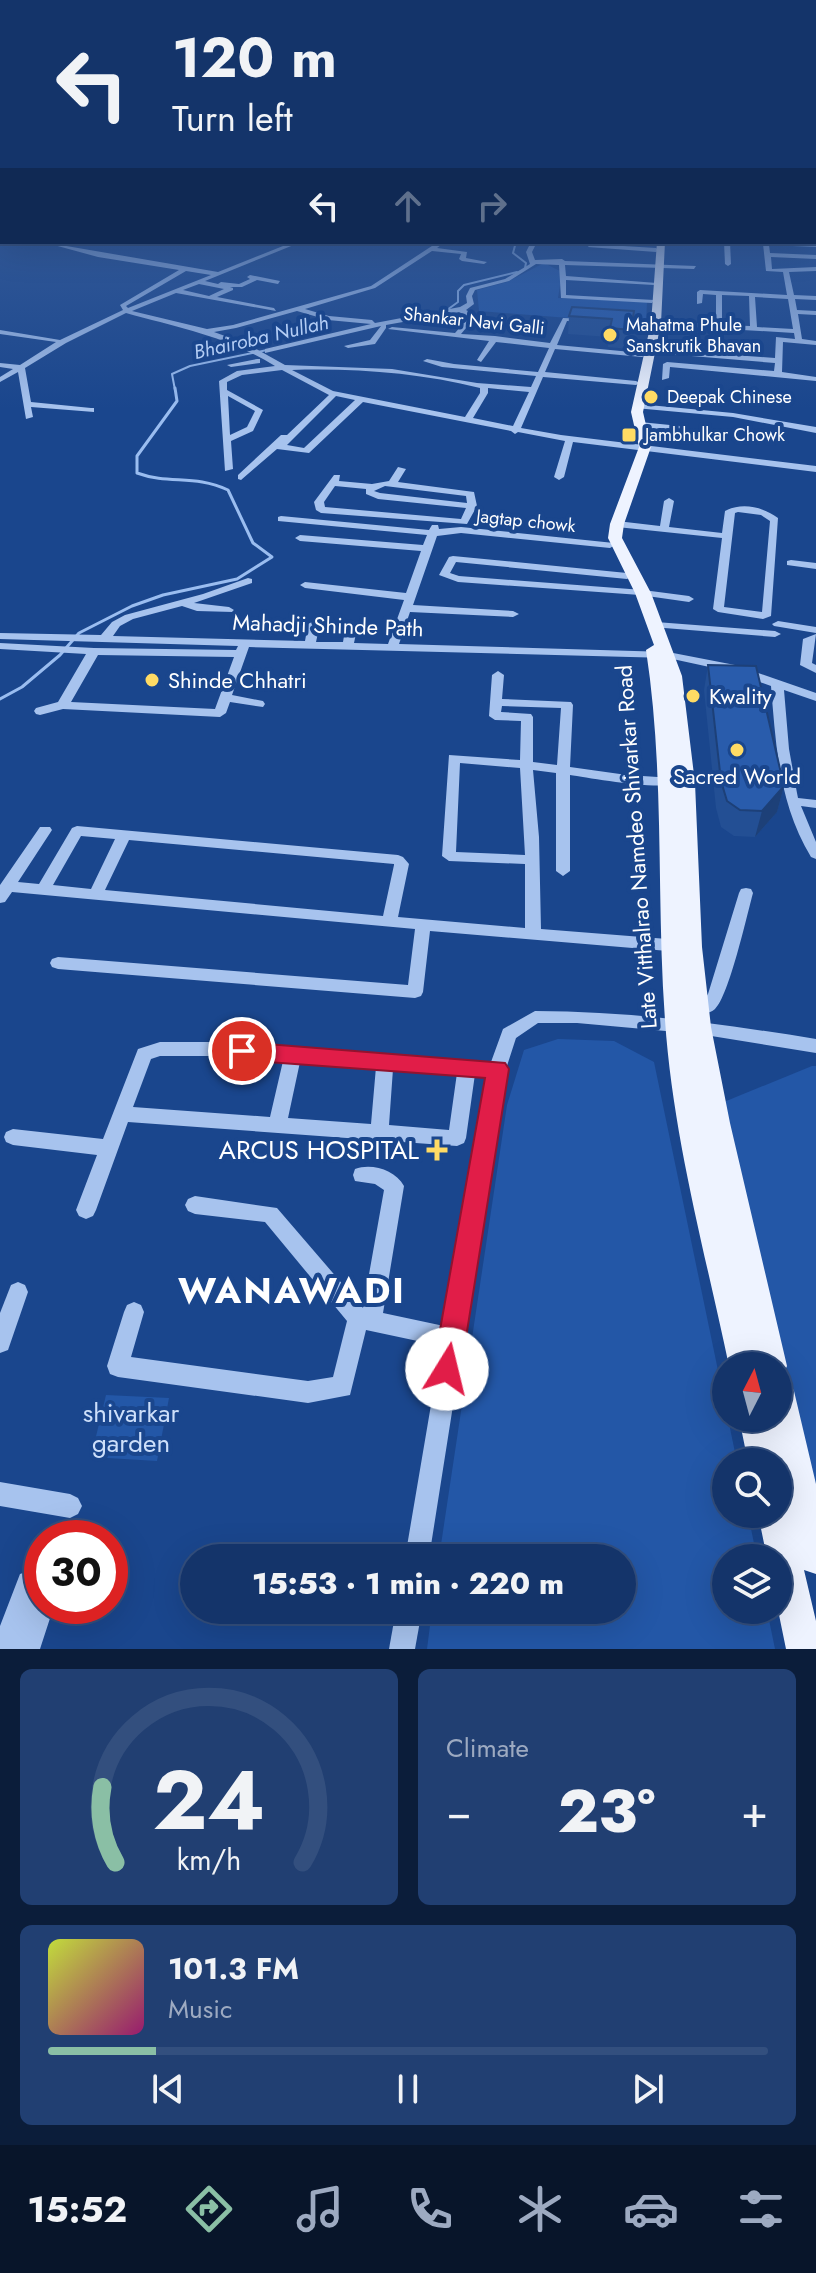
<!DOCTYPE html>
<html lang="en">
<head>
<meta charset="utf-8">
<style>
  body { margin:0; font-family:Jost,sans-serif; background:#213f72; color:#f1f3f6; height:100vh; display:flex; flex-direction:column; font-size:30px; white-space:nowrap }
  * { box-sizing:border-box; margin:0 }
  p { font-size:26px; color:#9daac1 }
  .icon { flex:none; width:44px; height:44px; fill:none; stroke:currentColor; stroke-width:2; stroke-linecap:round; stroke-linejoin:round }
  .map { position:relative; height:1649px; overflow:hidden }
  .sheet { display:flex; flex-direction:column; gap:20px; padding:20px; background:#0b1d3a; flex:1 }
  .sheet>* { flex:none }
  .top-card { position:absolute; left:0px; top:0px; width:816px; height:244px; box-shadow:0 8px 32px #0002,0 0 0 2px #334f7e; background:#14346a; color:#f1f3f6; overflow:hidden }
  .needle { width:52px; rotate:6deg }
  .tools { position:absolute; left:712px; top:1352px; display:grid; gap:16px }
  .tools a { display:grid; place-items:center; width:80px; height:80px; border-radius:50%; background:#14346a; box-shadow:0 8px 32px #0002,0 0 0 2px #334f7e; font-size:40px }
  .speed { position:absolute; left:24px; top:1520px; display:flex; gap:16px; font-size:40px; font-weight:700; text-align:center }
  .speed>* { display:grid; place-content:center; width:104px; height:104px; border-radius:50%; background:#14346a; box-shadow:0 8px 32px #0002,0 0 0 2px #334f7e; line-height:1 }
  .speed .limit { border:12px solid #d22; background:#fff; color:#111 }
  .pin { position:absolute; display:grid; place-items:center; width:68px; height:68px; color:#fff; margin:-34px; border:4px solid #fff; border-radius:50%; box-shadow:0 2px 8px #0007 }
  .me { position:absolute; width:88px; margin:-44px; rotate:9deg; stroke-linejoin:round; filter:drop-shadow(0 0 6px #0008) }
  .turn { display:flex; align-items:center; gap:28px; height:168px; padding:0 40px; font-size:36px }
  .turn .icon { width:104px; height:104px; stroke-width:2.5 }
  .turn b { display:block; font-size:56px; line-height:68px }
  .lanes { display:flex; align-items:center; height:76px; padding:0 40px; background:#0003; justify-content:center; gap:40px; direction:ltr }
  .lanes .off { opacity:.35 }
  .big { font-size:60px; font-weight:800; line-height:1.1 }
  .sheet .card { flex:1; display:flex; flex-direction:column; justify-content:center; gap:12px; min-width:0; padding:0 28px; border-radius:12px; background:#213f72 }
  .sheet .dial { align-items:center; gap:0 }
  .dial svg { height:208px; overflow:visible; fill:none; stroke:#334f7e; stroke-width:7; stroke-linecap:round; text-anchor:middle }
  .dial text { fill:#f1f3f6; stroke:none }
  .song { display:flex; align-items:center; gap:24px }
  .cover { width:96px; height:96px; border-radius:12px; background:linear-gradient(135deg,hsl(70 70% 55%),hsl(320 70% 35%)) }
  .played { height:8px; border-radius:4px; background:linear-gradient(90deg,#8abfa5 15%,#334f7e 15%) }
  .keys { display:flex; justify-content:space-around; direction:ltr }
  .heat { display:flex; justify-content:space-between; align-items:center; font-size:44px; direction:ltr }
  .sheet .tiles { flex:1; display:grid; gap:20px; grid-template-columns:1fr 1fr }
  .card:last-child { grid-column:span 2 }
  .trip { position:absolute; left:180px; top:1544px; width:456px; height:80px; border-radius:40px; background:#14346a; box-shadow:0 8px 32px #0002,0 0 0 2px #334f7e; font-weight:800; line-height:80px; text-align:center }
  .menu { display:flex; height:128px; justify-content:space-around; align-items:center; background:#08152a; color:#9daac1 }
  .menu .icon { width:56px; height:56px }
  .menu .selected { color:#8abfa5 }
  .menu b { font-size:36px; color:#f1f3f6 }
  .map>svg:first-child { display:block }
  .green { fill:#2357a7 }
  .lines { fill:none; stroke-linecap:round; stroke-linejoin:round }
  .stream-far1 { stroke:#9abdf0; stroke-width:2 }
  .stream { stroke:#9abdf0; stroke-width:3 }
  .minor { fill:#a7c3ee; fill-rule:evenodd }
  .major { fill:#eef3ff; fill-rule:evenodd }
  .wall { fill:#234f94 }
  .shaded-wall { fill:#1d4078 }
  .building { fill:#295cac; stroke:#1d4078; stroke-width:2 }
  .route { fill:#e11d48; stroke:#92132f; stroke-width:2 }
  .poi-dot { fill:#ffdb64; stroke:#1a468d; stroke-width:3 }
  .labels { text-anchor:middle; stroke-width:8; stroke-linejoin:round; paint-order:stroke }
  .far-street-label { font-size:18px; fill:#fff; stroke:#1a468d }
  .far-poi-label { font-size:18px; fill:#fff; stroke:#1a468d; text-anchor:start }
  .far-water-label { font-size:20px; font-style:italic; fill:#b3cdf5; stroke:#1a468d }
  .street-label { font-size:22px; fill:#fff; stroke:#1a468d }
  .poi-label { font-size:22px; fill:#fff; stroke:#1a468d; text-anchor:start }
  .near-poi-label { font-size:26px; fill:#fff; stroke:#1a468d; text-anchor:end }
  .near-park-label { font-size:26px; fill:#cddffa; stroke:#1a468d }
  .near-district-label { font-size:36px; font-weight:bold; letter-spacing:2px; fill:#fff; stroke:#1a468d }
</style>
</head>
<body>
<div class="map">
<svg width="816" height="1649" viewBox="0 0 816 1649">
  <rect width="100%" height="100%" fill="#1a468d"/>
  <g class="green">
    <polygon points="544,263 562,272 558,298 647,302 646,324 479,311 477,290 507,282"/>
    <polygon points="558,1039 614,1041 654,1062 737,1462 726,1462 726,1514 748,1514 757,1558 726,1558 726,1610 767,1610 775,1649 427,1649 432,1610 622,1610 622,1558 439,1558 507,1105 524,1050"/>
    <polygon points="812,1066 816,1066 816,1502 719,1104"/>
    <polygon points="106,1395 169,1398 157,1461 91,1457"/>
  </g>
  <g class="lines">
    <g class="stream-far1">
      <polyline points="516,242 513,253 526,263 525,268"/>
      <polyline points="447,310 458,302 458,291 464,285 517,272"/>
      <polyline points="175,390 172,374 190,366 267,350"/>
    </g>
    <path class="stream" d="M 0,699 L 22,687 L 60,655 L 79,633 L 132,606 L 163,595 L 237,579 L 272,557 L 253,543 L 228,490 C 194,474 170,485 137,473 L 137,456 L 177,401 L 175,388"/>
    <g class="minor">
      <rect x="814" y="180" width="2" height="2"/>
      <rect x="814" y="189" width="2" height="4"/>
      <rect x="814" y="216" width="2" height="4"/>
      <polygon points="0,227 2,228 2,232 0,231"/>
      <path d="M 43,242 L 218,272 L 293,242 L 301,242 L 205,281 L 218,284 L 221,282 L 239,284 L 250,279 L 247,277 L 250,275 L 280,281 L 278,284 L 257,280 L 242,287 L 230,287 L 233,288 L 233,290 L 217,297 L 274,308 L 276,311 L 176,293 L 132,311 L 207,329 L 233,325 L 371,286 L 438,242 L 445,242 L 437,248 L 467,252 L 466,258 L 487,262 L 484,264 L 462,261 L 459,259 L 461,254 L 432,251 L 375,288 L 305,309 L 329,316 L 372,320 L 375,323 L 460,307 L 467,303 L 466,296 L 470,288 L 505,279 L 530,264 L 526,252 L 531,242 L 537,242 L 532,252 L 535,260 L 562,259 L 565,261 L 696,266 L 694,269 L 565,265 L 566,276 L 657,283 L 654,285 L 566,280 L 566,295 L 654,300 L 652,303 L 561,298 L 559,265 L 536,264 L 509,281 L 475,290 L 472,296 L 474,304 L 466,310 L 476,316 L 461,334 L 495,336 L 550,343 L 563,318 L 587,319 L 589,322 L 567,321 L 557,345 L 642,353 L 646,355 L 642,357 L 555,349 L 545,372 L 636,381 L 640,383 L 636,385 L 543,377 L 521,428 L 561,435 L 816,466 L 816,472 L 573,442 L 564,477 L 559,480 L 554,477 L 565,441 L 518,432 L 515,434 L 511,431 L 363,402 L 309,453 L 277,449 L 241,480 L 238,479 L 238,475 L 281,435 L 287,435 L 329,395 L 282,370 L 242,375 L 227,382 L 227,390 L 263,410 L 253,431 L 231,441 L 233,469 L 225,471 L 219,381 L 237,371 L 275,366 C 226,336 180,328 126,313 L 66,343 L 25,368 L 31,402 L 91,408 L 94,408 L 94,412 L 31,407 L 33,417 L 26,419 L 18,372 L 0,382 L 0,377 L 13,369 L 0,367 L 0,363 L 20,365 L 56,342 L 0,334 L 0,330 L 60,340 L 123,310 L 120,305 L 179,270 L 98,257 ZM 186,271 L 211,275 L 128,308 L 126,306 ZM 199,284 L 224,289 L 209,296 L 183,290 ZM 297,311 L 328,320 L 371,324 L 265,349 L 265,353 L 381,326 L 370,340 L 344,346 L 348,348 L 375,344 L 386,328 L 386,325 L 459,312 L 469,317 L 455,333 L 392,327 L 388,329 L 489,341 L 477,360 L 481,362 L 496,342 L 549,348 L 538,372 L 454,364 L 427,359 L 423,361 L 442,367 L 536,376 L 531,387 L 477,383 L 392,369 L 285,365 L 247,344 L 214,332 L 236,328 ZM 292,370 C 354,368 420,373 480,388 L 480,393 L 465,417 L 333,391 ZM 488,388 L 529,392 L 513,426 L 473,418 L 488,393 ZM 228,396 L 255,411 L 247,427 L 230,435 ZM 336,396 L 355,400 L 304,448 L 287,445 Z"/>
      <polygon points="724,242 730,242 731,264 728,266 725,264"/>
      <path d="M 750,242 L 816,243 L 816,247 L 769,245 L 770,253 L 816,255 L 816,259 L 771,257 L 772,269 L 816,267 L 816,271 L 789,272 L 794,295 L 816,296 L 816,300 L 795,299 L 797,310 L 816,311 L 816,315 L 798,314 L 802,339 L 816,341 L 816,345 L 783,342 L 782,372 L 816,377 L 816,381 L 670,367 L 669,378 L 662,380 L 663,364 L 667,362 L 774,371 L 775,363 L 643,352 L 639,350 L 640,348 L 775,358 L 776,337 L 795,339 L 794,333 L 658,325 L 655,328 L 613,323 L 616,321 L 653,324 L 656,321 L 716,324 L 716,295 L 703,294 L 702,303 L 697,304 L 697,292 L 700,290 L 787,295 L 783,272 L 766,271 L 763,244 ZM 722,295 L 749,296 L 750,326 L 722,325 ZM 755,297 L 788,299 L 793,329 L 757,327 Z"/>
      <polygon points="590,244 656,248 659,250 656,252 588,247"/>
      <polygon points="257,359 260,359 260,363 231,367 227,365"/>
      <polygon points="638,404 733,413 816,427 816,433 733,417 635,408 635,404"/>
      <polygon points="640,422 680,426 684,429 680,432 637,427 637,423"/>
      <path d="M 398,467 L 406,469 L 398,482 L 474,492 L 477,506 L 467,524 L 321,513 L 316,510 L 314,502 L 334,475 L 340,475 L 339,481 L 372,484 L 389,481 ZM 335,486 L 366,489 L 366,494 L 378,499 L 466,508 L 461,519 L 325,507 L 324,502 ZM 385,486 L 466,496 L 467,503 L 380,493 L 374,491 Z"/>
      <path d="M 669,498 L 674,501 L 669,527 L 722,533 L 725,511 C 742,502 763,507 778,518 L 771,616 L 763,619 L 718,612 L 713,609 L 722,538 L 617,527 L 612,524 L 617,521 L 660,526 L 664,501 ZM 738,512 L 761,515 L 770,521 L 762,612 L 724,607 L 735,513 Z"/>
      <path d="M 281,516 L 429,530 L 432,525 L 438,525 L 439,529 L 461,527 L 614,543 L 615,545 L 610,548 L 461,533 L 437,536 L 413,605 L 513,611 L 519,614 L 513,617 L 410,612 L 399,644 L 668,652 L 735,665 L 816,693 L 816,701 L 784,690 L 789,749 L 797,793 L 798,798 L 816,800 L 816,808 L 801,806 L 816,842 L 816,859 L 811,857 C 779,804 776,747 771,686 L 728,671 L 668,658 L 249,647 L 232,695 L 263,701 L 265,704 L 263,707 L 230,702 L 226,713 L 220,717 L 63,709 L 40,715 L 36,714 L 34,711 L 36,708 L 58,702 L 86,654 L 0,649 L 0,643 L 94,648 L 236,650 L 238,646 L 0,639 L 0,633 L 101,635 L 112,622 L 125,615 L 203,594 L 248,578 L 252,579 L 252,583 L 194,603 L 229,607 L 234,610 L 233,612 L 197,611 L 182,606 L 133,619 L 120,626 L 113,636 L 305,641 L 308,624 L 314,621 L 320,624 L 316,642 L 343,642 L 346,624 L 352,621 L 358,624 L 354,643 L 388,644 L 404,600 L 305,588 L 300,585 L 305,582 L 406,593 L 421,551 L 300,541 L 295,538 L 300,535 L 423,545 L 427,535 L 278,521 L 278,517 ZM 98,655 L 234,657 L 215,709 L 71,702 Z"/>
      <polygon points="453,556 627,573 632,576 627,579 456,562 450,573 459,576 643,590 689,596 694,599 689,602 640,595 458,582 439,575 449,557"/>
      <polygon points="791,560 816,563 816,569 787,565 787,561"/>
      <polygon points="778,621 816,627 816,633 774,626 772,624"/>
      <polygon points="656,622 775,631 781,634 775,637 652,627 650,625"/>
      <polygon points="816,634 812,663 816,665 816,673 800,665 803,639"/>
      <path d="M 498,671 L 504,675 L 502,699 L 571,702 L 573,705 L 570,767 L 627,775 L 673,778 L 680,782 C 666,792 590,778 570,775 L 570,871 L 563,876 L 556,871 L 556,773 L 533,770 L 539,837 L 541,929 L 680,940 L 686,942 L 688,946 L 686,950 L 680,952 L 430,931 L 423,992 L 421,996 L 415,998 L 58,969 L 52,967 L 50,963 L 52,959 L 58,957 L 408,985 L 415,929 L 12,892 L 5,902 L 0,903 L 0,885 L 40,827 L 50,827 L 52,830 L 18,882 L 39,884 L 72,828 L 77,826 L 398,855 L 403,857 L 409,864 L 398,917 L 525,928 L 525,864 L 449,861 L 442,856 L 449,755 L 520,760 L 521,721 L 495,720 L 489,716 L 492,675 ZM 502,706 L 561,708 L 557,765 L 533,762 L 533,717 L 531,714 L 501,712 ZM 460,763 L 520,768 L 525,855 L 456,852 ZM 81,836 L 115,839 L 91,889 L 53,885 ZM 129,840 L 394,864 L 394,865 L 383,916 L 105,890 Z"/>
      <path d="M 746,888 L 751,889 L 753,893 C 747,915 729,996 715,1009 C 709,1015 699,1013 691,1010 L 689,1006 L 691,1002 L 704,1000 L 708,994 L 739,893 L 741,889 Z"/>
      <path d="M 535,1011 C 630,1011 723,1024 816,1039 L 816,1053 L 699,1034 L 577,1023 L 538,1023 L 516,1038 L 506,1069 L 429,1558 L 405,1558 L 441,1346 L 366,1330 L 350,1395 L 308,1403 L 118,1377 L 110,1374 L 107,1366 L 124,1312 L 127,1305 L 134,1302 L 141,1305 L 144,1312 L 131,1357 L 308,1381 L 333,1377 L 347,1321 L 265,1222 L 195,1214 L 188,1211 L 185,1205 L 188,1199 L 195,1196 L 277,1208 L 363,1308 L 384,1190 L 375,1184 L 355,1181 L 353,1175 L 355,1169 C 372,1163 395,1170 404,1186 L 383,1313 L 444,1326 L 487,1075 L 475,1074 L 466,1138 L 464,1143 L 457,1146 L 128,1122 L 96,1210 L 93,1216 L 86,1219 L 79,1216 L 76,1210 L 97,1155 L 13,1145 L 6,1142 L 4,1137 L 6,1132 L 13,1129 L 103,1139 L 138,1049 L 160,1042 L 216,1042 L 491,1062 L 503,1029 ZM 160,1056 L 216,1056 L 283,1061 L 270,1117 L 133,1107 L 151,1059 ZM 300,1062 L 376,1067 L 371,1124 L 288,1118 ZM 393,1069 L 457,1073 L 449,1130 L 389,1125 Z"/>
      <polygon points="18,1282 25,1285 28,1292 8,1350 0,1353 0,1313 11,1285"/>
      <polygon points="0,1482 70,1494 78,1498 82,1506 78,1514 70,1518 0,1506"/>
      <polygon points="29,1571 38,1574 41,1583 38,1592 42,1591 42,1606 54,1606 40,1649 0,1649 0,1626 20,1574"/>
      <polygon points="396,1610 422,1610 415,1649 389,1649"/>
    </g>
    <path class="major" d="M 657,242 L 665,242 L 661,323 L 643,412 L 651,447 L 624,524 L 622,538 L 651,593 L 682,676 L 695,783 L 702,947 L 711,1027 L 730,1123 L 787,1366 L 782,1377 L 789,1380 L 794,1391 L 816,1484 L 816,1574 L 804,1570 L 816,1621 L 816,1649 L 786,1649 L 778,1610 L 778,1558 L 767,1558 L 758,1514 L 778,1514 L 778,1498 L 787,1502 L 778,1462 L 748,1462 L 739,1418 L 778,1418 L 778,1366 L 729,1366 C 705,1252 673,1137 665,1020 C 656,896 665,773 646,650 L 654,645 L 635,593 L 608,538 L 610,524 L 639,447 L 631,412 L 651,323 Z"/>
  </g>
  <g class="wall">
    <polygon points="634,311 629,349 608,347 609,337 568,334 569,316"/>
    <polygon points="708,665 784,786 777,812 755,837 734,836 721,827 716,808 704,690"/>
  </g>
  <polygon class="shaded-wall" points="784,786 777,812 755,837 762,811"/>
  <g class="building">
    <polygon points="572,307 634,311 631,330 610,328 612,319 569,316"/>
    <polygon points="708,665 756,666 784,786 762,811 740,810 727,801 721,781"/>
  </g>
  <linearGradient id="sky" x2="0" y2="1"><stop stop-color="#0e264e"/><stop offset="0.44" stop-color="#385d9a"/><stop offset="1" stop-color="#385d9a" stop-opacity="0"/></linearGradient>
  <rect width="816" height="409" fill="url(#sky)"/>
  <polygon class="route" points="242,1042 505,1063 509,1069 461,1369 457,1379 447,1383 437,1379 433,1369 485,1078 242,1060 234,1057 230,1051 234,1045"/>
  <g class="poi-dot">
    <circle cx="610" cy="335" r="8"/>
    <circle cx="651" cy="397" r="8"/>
    <rect x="621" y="427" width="16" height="16" rx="4"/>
    <circle cx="152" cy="680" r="8"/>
    <circle cx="693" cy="696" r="8"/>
    <circle cx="737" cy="750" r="8"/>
    <path d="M433 1138h8v8h8v8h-8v8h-8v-8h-8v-8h8z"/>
  </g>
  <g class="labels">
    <g class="far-street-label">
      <text transform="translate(474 321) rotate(6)" y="6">Shankar Navi Galli</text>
      <text transform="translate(526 521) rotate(6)" y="6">Jagtap chowk</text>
    </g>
    <g class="far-poi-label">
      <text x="626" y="331">Mahatma Phule<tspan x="626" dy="21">Sanskrutik Bhavan</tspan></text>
      <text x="667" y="403">Deepak Chinese</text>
      <text x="645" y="441">Jambhulkar Chowk</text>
    </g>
    <g class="far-water-label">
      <text transform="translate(261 337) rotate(-13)" y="7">Bhairoba Nullah</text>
    </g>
    <g class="street-label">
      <text transform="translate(328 625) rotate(2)" y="8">Mahadji Shinde Path</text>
      <text transform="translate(636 847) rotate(-94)" y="8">Late Vitthalrao Namdeo Shivarkar Road</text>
    </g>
    <g class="poi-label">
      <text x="168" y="688">Shinde Chhatri</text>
      <text x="709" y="704">Kwality</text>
      <text x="737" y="784" text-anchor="middle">Sacred World</text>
    </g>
    <g class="near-poi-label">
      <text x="419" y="1159">ARCUS HOSPITAL</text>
    </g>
    <g class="near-park-label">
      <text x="131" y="1422">shivarkar<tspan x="131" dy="30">garden</tspan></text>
    </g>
    <g class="near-district-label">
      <text x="292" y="1303">WANAWADI</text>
    </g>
  </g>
</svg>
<div class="tools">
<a><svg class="needle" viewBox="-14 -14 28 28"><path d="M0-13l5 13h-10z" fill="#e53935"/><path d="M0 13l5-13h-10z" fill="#9daac1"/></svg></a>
<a><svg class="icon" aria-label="search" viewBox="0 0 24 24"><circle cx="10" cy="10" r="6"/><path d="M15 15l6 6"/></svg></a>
<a><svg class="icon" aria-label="layers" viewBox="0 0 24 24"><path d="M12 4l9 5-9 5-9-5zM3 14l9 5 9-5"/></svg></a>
</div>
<div class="speed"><div class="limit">30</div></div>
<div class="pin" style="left:242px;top:1051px;background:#d93025"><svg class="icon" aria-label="arrive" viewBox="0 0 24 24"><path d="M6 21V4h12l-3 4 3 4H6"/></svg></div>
<svg class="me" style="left:447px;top:1369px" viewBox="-20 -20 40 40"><circle r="19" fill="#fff"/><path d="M0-13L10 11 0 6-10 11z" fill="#e11d48"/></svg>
<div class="trip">15:53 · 1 min · 220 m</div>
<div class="top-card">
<div class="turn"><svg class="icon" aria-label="left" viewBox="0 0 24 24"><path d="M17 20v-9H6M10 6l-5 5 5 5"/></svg><div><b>120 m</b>Turn left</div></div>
<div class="lanes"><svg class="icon" aria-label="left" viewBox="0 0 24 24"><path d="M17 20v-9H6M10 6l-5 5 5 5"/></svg><svg class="icon off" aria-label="ahead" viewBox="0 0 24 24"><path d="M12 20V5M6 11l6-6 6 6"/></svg><svg class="icon off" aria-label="right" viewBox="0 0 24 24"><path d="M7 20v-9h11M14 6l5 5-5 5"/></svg></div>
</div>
</div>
<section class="sheet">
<div class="tiles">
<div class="card dial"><svg viewBox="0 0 100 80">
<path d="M14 69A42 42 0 1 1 86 69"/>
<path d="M14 69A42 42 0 0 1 9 40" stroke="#8abfa5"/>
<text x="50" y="56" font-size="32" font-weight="700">24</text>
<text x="50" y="72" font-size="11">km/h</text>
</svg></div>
<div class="card"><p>Climate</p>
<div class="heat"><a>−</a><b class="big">23°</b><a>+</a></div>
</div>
<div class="card">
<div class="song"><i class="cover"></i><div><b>101.3 FM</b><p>Music</p></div></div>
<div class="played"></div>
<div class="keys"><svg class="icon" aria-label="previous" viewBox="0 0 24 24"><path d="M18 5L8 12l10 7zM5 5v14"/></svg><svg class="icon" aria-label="pause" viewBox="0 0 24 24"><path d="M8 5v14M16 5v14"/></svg><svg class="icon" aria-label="next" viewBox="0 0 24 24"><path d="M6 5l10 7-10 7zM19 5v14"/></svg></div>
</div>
</div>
</section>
<nav class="menu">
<b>15:52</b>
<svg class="icon selected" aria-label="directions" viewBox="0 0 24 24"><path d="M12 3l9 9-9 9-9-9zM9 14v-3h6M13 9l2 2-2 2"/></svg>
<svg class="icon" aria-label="music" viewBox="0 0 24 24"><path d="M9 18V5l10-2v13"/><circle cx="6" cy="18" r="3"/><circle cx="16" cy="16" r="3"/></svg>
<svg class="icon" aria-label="phone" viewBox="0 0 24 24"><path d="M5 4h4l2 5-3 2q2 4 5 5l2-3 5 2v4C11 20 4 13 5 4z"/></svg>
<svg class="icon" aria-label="climate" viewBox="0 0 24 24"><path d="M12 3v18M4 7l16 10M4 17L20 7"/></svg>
<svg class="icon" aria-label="car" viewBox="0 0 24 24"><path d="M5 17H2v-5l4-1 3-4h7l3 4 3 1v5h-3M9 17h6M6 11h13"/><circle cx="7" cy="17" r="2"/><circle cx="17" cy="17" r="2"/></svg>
<svg class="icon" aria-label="filters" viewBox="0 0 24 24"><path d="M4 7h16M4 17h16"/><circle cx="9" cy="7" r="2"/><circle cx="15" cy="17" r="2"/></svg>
</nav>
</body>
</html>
